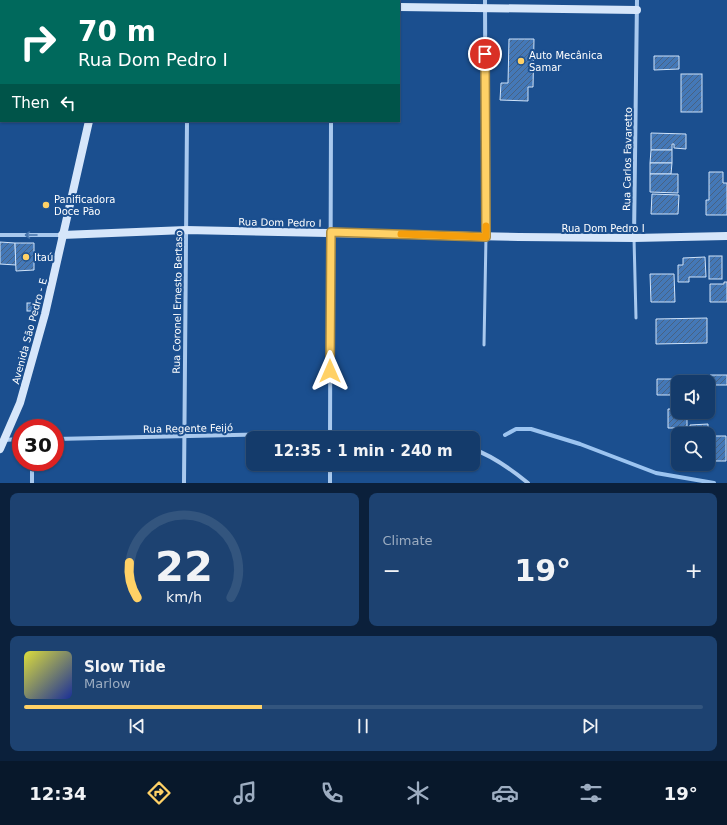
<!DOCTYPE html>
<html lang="en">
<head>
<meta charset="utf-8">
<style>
  body { margin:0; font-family:"DejaVu Sans",sans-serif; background:#1d4271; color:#f1f3f6; height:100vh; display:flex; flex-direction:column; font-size:15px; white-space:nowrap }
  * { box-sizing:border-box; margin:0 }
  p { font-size:13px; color:#9dadc1 }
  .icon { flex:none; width:22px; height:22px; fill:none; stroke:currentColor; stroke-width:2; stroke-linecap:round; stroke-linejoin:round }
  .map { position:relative; height:483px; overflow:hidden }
  .drawer { display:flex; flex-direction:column; gap:10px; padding:10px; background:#0b203b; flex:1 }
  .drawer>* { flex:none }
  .top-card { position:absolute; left:0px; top:0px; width:400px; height:122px; box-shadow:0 1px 3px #0004,0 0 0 1px #33557e; background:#00695c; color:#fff; overflow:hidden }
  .buttons { position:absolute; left:671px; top:375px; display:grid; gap:8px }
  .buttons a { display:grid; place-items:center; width:44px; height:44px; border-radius:8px; background:#143b6b; box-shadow:0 1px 3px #0004,0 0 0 1px #33557e; font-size:20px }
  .speed { position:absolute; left:12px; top:419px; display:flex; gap:8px; font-size:20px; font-weight:700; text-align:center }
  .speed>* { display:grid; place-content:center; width:52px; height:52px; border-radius:50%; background:#143b6b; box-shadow:0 1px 3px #0004,0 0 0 1px #33557e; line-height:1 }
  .speed .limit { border:6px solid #d22; background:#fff; color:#111 }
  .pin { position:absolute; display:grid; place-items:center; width:34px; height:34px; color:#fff; margin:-17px; border:2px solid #fff; border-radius:50%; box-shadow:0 1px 4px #0007 }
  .me { position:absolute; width:44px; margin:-22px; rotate:0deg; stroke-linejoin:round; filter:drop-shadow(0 0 3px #0008) }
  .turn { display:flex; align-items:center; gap:14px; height:84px; padding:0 12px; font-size:18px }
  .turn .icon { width:52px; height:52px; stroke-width:2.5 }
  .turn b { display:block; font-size:28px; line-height:34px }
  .then { display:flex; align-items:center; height:38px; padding:0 12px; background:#0003; gap:8px; font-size:15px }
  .big { font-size:30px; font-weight:600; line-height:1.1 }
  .drawer .widget { flex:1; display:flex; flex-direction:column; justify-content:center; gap:6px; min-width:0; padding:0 14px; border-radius:8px; background:#1d4271 }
  .drawer .dial { align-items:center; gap:0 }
  .dial svg { height:104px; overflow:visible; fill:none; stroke:#33557e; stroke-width:7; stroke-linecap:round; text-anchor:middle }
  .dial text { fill:#f1f3f6; stroke:none }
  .song { display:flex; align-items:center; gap:12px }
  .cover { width:48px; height:48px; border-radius:6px; background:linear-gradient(135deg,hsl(60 70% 55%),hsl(230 70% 35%)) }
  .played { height:4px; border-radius:2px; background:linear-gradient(90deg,#ffd166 35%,#33557e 35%) }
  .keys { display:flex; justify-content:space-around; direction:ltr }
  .heat { display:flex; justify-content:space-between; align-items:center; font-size:22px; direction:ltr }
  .drawer .tiles { flex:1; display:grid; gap:10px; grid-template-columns:1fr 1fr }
  .widget:last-child { grid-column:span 2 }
  .trip { position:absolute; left:246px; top:431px; width:234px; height:40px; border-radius:8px; background:#143b6b; box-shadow:0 1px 3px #0004,0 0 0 1px #33557e; font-weight:600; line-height:40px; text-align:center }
  .tabs { display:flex; height:64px; justify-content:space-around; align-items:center; background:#08182b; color:#9dadc1 }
  .tabs .icon { width:28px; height:28px }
  .tabs .selected { color:#ffd166 }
  .tabs b { font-size:18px; color:#f1f3f6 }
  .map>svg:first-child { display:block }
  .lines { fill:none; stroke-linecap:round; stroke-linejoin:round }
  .stream { stroke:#9cc4f0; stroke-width:4 }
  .building { fill:url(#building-hatch); stroke:#cfe3fa }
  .lane { stroke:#a9c9ee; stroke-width:3 }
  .street { stroke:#a9c9ee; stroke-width:4 }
  .secondary { stroke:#d6e6fa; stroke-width:8 }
  .oneway { stroke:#4674ac }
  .route-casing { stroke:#a68842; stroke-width:10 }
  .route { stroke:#ffd166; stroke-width:7 }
  .slow { stroke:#f59e0b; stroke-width:7 }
  .poi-dot { fill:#ffd166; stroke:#1b4f8f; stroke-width:1.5 }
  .labels { text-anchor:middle; stroke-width:4; stroke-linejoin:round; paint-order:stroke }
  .poi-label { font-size:10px; fill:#fff; stroke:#1b4f8f; text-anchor:start }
  .street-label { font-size:10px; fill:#fff; stroke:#1b4f8f }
</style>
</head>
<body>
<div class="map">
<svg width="727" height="483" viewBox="0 0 727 483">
  <defs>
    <pattern id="building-hatch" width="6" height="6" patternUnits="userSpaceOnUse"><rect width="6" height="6" fill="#4478b7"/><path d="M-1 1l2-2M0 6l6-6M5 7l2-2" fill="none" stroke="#486282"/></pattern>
  </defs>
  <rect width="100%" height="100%" fill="#1b4f8f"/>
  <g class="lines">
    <polyline class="stream" points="505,435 516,429 531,429 580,444 656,473 714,483"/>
  </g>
  <g class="building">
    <polygon points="509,39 534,39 533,87 528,87 528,101 500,100 501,83 508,83"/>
    <polygon points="654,56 679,56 679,69 654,70"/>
    <rect x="681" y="74" width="21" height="38"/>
    <polygon points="651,133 686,134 686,149 674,148 674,144 672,144 672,150 651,150"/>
    <polygon points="651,150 672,150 672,163 650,163"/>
    <polygon points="650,163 672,163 671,174 650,174"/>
    <polygon points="709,172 723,172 723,183 727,183 727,215 706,215 706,200 709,200"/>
    <polygon points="650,174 678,174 678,193 650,192"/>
    <polygon points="652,194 679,195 678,214 651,214"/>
    <polygon points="0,242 15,243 16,265 0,264"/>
    <polygon points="15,243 34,243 34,270 16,271"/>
    <rect x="709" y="256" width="13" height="23"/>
    <polygon points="705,257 706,277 689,277 689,282 678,282 678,265 683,265 683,258"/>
    <polygon points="650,274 674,274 675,302 651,302"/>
    <polygon points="724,282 727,282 727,302 710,302 710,284 724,284"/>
    <rect x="27" y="303" width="7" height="8"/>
    <polygon points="707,318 707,343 656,344 656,319"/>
    <polygon points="710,375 727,375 727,385 711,385"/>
    <polygon points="657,379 681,379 681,382 678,382 678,395 657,395"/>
    <polygon points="668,409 678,409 678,412 687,412 687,428 668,428"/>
    <polygon points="708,424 708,433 690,434 690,425"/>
    <polygon points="711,436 726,436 726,461 712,461"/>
  </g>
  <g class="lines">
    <g class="lane">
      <polyline points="634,238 636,318"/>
      <polyline points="484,345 486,237"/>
    </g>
    <g class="street">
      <polyline points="485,0 486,236"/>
      <polyline points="332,1 332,0"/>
      <polyline points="0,235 62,235"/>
      <polyline points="634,238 637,0"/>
      <polyline points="330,438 331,121"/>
      <polyline points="55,439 330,433 418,433 441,438"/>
      <polyline points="3,440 21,439"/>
      <path d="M 473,449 C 493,456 512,470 528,483"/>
      <polyline points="32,462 32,483"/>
      <polyline points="330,464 330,483"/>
      <polyline points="184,483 187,121"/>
    </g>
    <g class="secondary">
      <polyline points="115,1 115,0"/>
      <polyline points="0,4 1,4"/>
      <polyline points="399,7 637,10"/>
      <polyline points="62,235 186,230 519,237 634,238 727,236"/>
      <polyline points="0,449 20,403 45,314 89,121"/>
    </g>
  </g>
  <defs><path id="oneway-shaft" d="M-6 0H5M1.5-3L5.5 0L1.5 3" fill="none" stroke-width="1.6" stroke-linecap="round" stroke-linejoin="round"/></defs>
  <use class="oneway" href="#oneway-shaft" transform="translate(31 235) rotate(180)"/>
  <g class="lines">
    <defs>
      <polyline id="route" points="330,371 331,232 486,237 485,54"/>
    </defs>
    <use href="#route" class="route-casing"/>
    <use href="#route" class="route"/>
    <polyline class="slow" points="401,234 486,237 486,226"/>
  </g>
  <g class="poi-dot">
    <circle cx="521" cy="61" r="4"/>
    <circle cx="46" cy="205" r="4"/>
    <circle cx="26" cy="257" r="4"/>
  </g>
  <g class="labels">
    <g class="poi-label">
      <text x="529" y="59">Auto Mecânica<tspan x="529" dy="12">Samar</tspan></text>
      <text x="54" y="203">Panificadora<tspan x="54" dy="12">Doce Pão</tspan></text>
      <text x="34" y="261">Itaú</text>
    </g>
    <g class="street-label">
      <text transform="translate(627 159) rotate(-89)" y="4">Rua Carlos Favaretto</text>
      <text transform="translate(280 222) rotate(1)" y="4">Rua Dom Pedro I</text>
      <text x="603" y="232">Rua Dom Pedro I</text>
      <text transform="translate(177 302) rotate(-89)" y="4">Rua Coronel Ernesto Bertaso</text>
      <text transform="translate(29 331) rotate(-75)" y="4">Avenida São Pedro - E</text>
      <text transform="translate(188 428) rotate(-1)" y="4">Rua Regente Feijó</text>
    </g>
  </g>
</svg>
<div class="buttons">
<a><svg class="icon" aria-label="sound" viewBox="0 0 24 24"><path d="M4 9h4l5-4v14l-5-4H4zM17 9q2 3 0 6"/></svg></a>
<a><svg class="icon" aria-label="search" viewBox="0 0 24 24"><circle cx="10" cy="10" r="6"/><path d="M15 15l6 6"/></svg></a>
</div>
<div class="speed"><div class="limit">30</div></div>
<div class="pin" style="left:485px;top:54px;background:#d93025"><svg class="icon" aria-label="arrive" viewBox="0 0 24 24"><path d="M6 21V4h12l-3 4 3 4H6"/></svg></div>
<svg class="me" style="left:330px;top:371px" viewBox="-20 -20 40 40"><path d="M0-17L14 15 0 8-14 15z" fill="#ffd166" stroke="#fff" stroke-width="4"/></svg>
<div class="trip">12:35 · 1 min · 240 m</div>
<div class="top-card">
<div class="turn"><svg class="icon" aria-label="right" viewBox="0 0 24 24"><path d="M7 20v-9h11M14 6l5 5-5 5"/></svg><div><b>70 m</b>Rua Dom Pedro I</div></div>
<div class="then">Then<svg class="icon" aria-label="left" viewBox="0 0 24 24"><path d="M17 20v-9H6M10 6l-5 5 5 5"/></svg></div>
</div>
</div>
<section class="drawer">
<div class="tiles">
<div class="widget dial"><svg viewBox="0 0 100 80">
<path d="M14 69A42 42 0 1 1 86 69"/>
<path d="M14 69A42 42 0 0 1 8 42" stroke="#ffd166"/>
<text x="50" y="56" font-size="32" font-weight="700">22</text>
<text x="50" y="72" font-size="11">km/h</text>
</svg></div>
<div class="widget"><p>Climate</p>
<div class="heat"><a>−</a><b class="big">19°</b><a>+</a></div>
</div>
<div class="widget">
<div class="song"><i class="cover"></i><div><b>Slow Tide</b><p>Marlow</p></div></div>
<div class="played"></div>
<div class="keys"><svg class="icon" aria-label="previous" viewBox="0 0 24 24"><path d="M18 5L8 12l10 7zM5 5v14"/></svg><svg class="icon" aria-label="pause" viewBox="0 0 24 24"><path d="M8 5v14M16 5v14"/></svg><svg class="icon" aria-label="next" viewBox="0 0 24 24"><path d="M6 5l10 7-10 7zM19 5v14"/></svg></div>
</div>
</div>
</section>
<nav class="tabs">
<b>12:34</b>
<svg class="icon selected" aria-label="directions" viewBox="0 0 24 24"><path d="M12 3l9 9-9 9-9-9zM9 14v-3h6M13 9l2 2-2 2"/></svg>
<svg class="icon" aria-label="music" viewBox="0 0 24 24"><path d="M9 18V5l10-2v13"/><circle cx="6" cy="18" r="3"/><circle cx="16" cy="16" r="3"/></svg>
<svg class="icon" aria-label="phone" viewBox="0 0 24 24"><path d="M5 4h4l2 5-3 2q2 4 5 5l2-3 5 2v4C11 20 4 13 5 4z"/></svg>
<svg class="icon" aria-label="climate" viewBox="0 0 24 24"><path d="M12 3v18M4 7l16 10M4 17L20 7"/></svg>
<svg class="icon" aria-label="car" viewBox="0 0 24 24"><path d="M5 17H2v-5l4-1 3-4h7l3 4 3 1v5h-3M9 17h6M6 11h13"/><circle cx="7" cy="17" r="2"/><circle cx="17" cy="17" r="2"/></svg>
<svg class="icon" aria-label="filters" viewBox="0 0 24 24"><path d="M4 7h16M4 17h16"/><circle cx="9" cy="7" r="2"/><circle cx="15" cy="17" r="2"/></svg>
<b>19°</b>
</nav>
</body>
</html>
